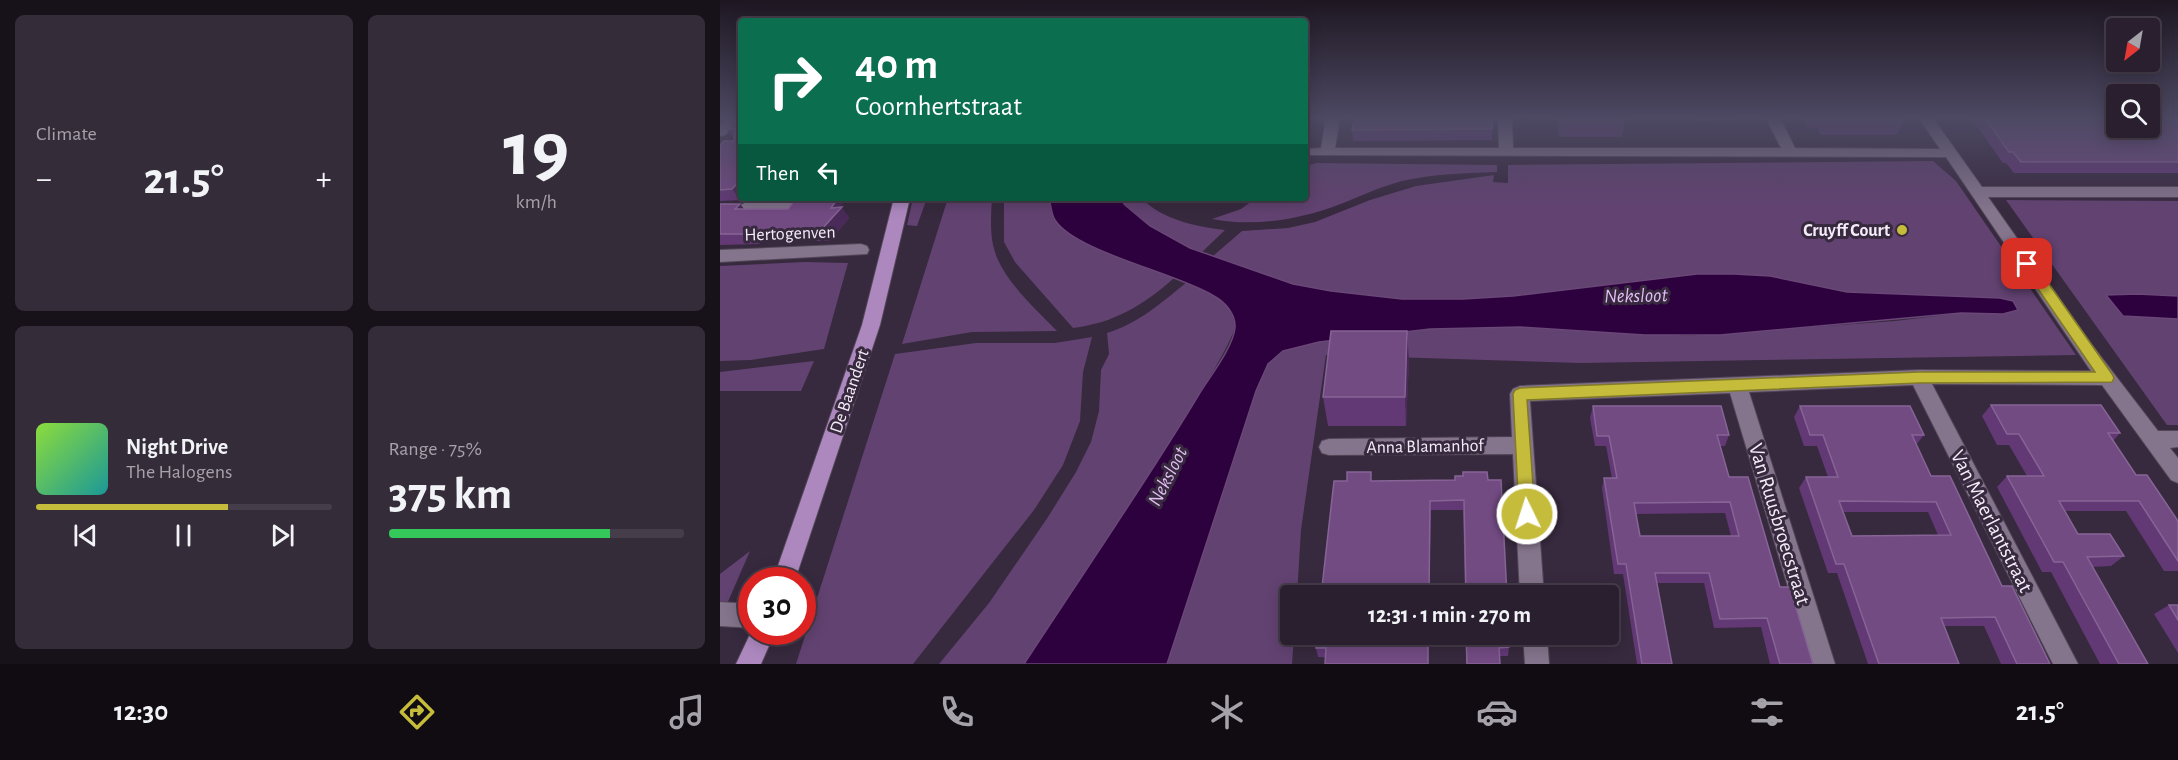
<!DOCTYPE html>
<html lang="en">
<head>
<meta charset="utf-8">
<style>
  body { margin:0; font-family:"Alegreya Sans",sans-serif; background:#352c3a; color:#f1f3f6; height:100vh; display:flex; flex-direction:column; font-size:22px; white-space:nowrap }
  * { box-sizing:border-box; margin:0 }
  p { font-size:20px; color:#a5a2aa }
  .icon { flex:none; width:33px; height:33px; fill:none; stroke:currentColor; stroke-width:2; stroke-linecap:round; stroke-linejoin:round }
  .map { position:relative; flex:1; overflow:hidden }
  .panel { display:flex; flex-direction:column; gap:15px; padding:15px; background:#171119; width:720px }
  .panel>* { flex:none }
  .hud { position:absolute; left:18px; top:18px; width:570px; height:183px; border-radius:6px; box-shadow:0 3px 15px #0003,0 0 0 2px #453d4a; background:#0b6e4f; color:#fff; overflow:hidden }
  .needle { width:39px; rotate:211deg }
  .fabs { position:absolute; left:1386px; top:18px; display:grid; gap:12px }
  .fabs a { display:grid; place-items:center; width:54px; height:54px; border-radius:6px; background:#291f2e; box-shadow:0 3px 15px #0003,0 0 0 2px #453d4a; font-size:30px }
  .speed { position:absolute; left:18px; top:567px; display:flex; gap:12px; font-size:30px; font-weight:700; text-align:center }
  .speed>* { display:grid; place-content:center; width:78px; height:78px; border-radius:50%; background:#291f2e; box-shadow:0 3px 15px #0003,0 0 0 2px #453d4a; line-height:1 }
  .speed .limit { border:9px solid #d22; background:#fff; color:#111 }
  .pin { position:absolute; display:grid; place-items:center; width:51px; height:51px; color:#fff; margin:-26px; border-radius:12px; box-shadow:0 3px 9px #0006 }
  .me { position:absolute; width:66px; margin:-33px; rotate:356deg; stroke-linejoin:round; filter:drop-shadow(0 0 4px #0008) }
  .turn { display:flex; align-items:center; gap:21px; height:126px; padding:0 18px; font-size:27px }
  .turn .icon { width:78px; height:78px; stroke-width:2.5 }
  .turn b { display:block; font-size:42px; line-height:51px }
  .then { display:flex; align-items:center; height:57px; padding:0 18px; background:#0003; gap:12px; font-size:22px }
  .big { font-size:45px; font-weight:700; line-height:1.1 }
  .panel .card { flex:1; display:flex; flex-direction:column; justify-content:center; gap:9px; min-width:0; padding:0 21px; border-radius:9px; background:#352c3a }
  .panel .dial { align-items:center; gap:0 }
  .dial b { font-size:78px; line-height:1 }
  .song { display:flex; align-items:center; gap:18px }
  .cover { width:72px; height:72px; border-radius:9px; background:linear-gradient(135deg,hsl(90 70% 55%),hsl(180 70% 35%)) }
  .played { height:6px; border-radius:3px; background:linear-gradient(90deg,#c6bc3c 65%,#453d4a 65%) }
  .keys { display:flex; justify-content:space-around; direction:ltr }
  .heat { display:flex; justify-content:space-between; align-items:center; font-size:33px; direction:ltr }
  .charge { height:9px; border-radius:4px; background:linear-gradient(90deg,#34c759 75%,#453d4a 0) }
  .panel .tiles { flex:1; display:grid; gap:15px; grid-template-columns:repeat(2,1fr) }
  .trip { position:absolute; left:560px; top:585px; width:339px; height:60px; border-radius:6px; background:#291f2e; box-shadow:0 3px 15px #0003,0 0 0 2px #453d4a; font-weight:700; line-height:60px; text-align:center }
  .menu { display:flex; height:96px; justify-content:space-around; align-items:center; background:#100c12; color:#a5a2aa }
  .menu .icon { width:42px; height:42px }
  .menu .on { color:#c6bc3c }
  .menu b { font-size:27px; color:#f1f3f6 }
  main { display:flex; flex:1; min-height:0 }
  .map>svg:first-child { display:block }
  .green { fill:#624271 }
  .water { fill:#2d003e; stroke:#694776; stroke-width:1.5 }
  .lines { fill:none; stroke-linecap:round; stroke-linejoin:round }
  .minor-casing { stroke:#524657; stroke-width:2 }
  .major-casing { stroke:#524657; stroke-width:2 }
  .minor { fill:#84748c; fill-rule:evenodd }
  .major { fill:#ad88bf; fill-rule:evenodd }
  .wall { fill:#623875; fill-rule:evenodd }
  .shaded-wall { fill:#4a2a59 }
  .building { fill:#724b83; stroke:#866496; stroke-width:1.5; fill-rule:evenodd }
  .route { fill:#c6bc3c; stroke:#817a27; stroke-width:1.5 }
  .poi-dot { fill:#c6bc3c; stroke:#37293e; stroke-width:2 }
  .labels { text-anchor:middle; stroke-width:6; stroke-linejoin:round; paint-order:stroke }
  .poi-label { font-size:18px; font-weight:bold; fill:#f5ecf9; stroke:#37293e; text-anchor:end }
  .street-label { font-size:18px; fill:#f5ecf9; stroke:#37293e }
  .water-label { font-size:20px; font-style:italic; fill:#e3bdf5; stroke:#37293e }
  .near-street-label { font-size:21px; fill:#f5ecf9; stroke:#37293e }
</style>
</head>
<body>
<main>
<section class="panel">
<div class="tiles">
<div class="card"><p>Climate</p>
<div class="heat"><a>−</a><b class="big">21.5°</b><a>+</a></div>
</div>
<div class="card dial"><b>19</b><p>km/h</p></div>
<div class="card">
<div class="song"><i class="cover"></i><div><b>Night Drive</b><p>The Halogens</p></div></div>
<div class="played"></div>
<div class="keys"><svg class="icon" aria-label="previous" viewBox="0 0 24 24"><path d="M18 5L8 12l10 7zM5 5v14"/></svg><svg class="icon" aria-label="pause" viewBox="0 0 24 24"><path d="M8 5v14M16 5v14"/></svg><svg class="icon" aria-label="next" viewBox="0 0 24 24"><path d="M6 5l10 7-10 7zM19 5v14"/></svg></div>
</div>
<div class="card"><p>Range · 75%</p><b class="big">375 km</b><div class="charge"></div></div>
</div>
</section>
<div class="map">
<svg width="1458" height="664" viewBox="0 0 1458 664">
  <rect width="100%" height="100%" fill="#37293e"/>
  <g class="green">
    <polygon points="1213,161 1236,181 1356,355 861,363 606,355 581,530 577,595 570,596 570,634 574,635 572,664 447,664 536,391 548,364 563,351 599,342 710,329 800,327 969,336 1175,321 1241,313 1283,314 1280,298 1127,292 1050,276 977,274 793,296 743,299 682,299 611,291 573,284 493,256 522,231 568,228 595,222 650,200 696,186 774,175 773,182 788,183 788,165"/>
    <path d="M 597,163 L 777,165 L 777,172 C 746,173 713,174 682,181 C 659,187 639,197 618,205 C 578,220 534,227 492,219 L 521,209 L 536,198 L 585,198 L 585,166 Z"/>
    <polygon points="193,198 207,198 197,226 187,225"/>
    <path d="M 228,198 L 272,198 C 271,214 270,229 273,245 C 280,278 315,308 337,331 L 252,332 L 182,344 Z"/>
    <path d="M 284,198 L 329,198 L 334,219 L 390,254 L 454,278 C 424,305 394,323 353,328 L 295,262 L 284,242 Z"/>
    <path d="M 400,198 L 421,198 C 443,220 474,226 505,230 L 482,252 C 453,242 417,224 400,198 Z"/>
    <polygon points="1286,200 1458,201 1458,296 1417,294 1387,296 1446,317 1458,319 1458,425 1447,425"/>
    <polygon points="85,262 128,263 104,349 31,360 0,361 0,266"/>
    <path d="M 467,282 C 487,289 512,302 515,325 C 517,349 331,623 304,664 L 219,664 L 269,603 L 328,517 L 356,472 L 371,442 L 379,411 L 381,370 L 389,354 L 387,333 C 419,323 441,303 467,282 Z"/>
    <polygon points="372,337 363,372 360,421 343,465 314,510 193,664 76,664 175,354 256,343 335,343"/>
    <polygon points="94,361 81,391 0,391 0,372"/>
    <polygon points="30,551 0,620 0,574"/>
  </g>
  <g class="water">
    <path d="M 329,198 L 400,198 L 405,205 L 430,226 L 470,248 L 573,284 L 611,291 L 682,299 L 743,299 L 793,296 L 977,274 L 1014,274 L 1050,276 L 1127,292 L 1280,298 L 1293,301 L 1298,310 L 1283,314 L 1241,313 L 1000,335 L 925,335 L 800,327 L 710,329 L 599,342 L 563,351 L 548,364 L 536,391 L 447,664 L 304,664 C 362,575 423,487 478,396 C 488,379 513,348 515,328 C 516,314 505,302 494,296 C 457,273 355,252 335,220 C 331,214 331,205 329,198 Z"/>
    <polygon points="1417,294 1458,296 1458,319 1403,316 1386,295"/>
  </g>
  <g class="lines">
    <defs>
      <g id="minor">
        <polygon points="6,118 21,118 5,135 0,136 0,124"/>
        <polygon points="606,118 620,118 615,148 779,148 778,118 792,118 793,148 1061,148 1046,118 1060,118 1075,148 1220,149 1199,118 1213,118 1262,187 1458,187 1458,197 1268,197 1372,345 1438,431 1458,431 1458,447 1450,448 1458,458 1458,483 1451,480 1382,385 1212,384 1358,664 1333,664 1193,385 1029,392 1115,664 1091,664 1010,393 810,401 824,596 800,596 793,454 609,455 602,453 599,447 602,441 609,439 792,437 790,394 793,389 800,386 1199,370 1371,371 1226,157 587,155 585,152 587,149 601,148"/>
        <polygon points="83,201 88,202 91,206 88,210 26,212 18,207 26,202"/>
        <polygon points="141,244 147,246 149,250 147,254 0,262 0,250"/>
        <polygon points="0,602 32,604 32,628 0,626"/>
        <polygon points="803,634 827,634 829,664 805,664"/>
      </g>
      <g id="major">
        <polygon points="174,198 190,198 160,325 75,580 53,580 142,325"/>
        <polygon points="32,630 55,632 41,664 16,664"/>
      </g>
    </defs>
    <use href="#minor" class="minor-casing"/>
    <use href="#major" class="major-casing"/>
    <use href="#minor" class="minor"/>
    <use href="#major" class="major"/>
  </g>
  <g class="wall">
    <polygon points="21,118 21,198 23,198 21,200 0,201 0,145 14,141 14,139 7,129"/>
    <polygon points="837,118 905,118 905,120 902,137 839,137"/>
    <polygon points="976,118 1019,118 1018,120 977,121"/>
    <polygon points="1083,118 1185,118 1177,135 1101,135 1097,128 1087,128"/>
    <polygon points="1251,118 1458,118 1458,173 1294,173 1286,163 1283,163"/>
    <polygon points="772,129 772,140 633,141 632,130"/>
    <polygon points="0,204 20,204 24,209 68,209 120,207 129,218 110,241 42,241 39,244 0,245"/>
    <polygon points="689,361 686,426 608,426 603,397"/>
    <polygon points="1271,405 1400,433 1393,441 1416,475 1458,521 1458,571 1444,571 1406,511 1345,511 1358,534 1404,556 1391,566 1372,567 1428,664 1380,664 1331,572 1322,572 1277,487 1287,476 1307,476 1289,445 1277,445 1262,416"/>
    <path d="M 873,406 L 1009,435 L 1005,446 L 1000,446 L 1009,477 L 1060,587 L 1093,664 L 1050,664 L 1041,627 L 994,628 L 984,583 L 937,583 L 952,664 L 917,664 L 903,574 L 894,574 L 882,488 L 884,478 L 892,478 L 886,446 L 875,446 L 870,418 ZM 1005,513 L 1011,536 L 920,536 L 915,514 Z"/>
    <path d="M 1080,406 L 1204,435 L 1196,445 L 1211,476 L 1282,586 L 1330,664 L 1281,664 L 1264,626 L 1224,626 L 1239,664 L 1148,664 L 1117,573 L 1108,573 L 1079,488 L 1086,477 L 1108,477 L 1097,446 L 1084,446 L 1074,417 ZM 1123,512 L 1208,512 L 1218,535 L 1132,536 Z"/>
    <polygon points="768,480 787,596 745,596 743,510 711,510 709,596 601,596 652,481"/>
    <polygon points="1449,605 1458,605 1458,653 1434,614"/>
    <polygon points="597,634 709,634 708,664 598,657 596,648"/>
    <polygon points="746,634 789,634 789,647 788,656 780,656 780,664 746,664"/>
  </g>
  <g class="shaded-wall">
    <polygon points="16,185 21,191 21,198 23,198 21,200 12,189"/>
    <polygon points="111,198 127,198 120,207 122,207 129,218 110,241 101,230 108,201"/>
    <polygon points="20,204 29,215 15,209"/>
    <polygon points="33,230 42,241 39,244 30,234"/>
    <polygon points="687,331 689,361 686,426 685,397"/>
  </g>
  <g class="building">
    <polygon points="18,118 21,118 21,185 16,185 12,189 0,190 0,145 4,141 14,141 15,132 18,129 7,129"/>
    <polygon points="635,118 772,118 772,129 632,130"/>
    <rect x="841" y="118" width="64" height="2"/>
    <polygon points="1265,118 1396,118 1396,128 1430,128 1430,118 1458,118 1458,162 1301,162 1293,152 1289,152"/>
    <polygon points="82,198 111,198 108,201 116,201 111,208 122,207 101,230 33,230 30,234 0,234 0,204 20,204 15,209 68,209 73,202"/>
    <polygon points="611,331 687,331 685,397 603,397"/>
    <polygon points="1271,405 1381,405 1400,433 1388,433 1416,475 1427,475 1458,521 1458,561 1419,501 1339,501 1358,534 1390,534 1404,556 1367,557 1428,664 1399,664 1343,562 1334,562 1287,476 1324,476 1299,434 1287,434"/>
    <path d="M 873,406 L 1001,406 L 1009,435 L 997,435 L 1009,477 L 1028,477 L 1060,587 L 1070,587 L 1093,664 L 1060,664 L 1047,618 L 1000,619 L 989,573 L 935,573 L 952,664 L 922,664 L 906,564 L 898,564 L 884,478 L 897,478 L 889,436 L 877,436 ZM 1010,502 L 1019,536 L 920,536 L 914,503 Z"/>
    <path d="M 1080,406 L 1190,406 L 1204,435 L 1192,435 L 1211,476 L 1230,476 L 1282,586 L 1292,586 L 1330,664 L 1297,664 L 1275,617 L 1221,618 L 1239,664 L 1159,664 L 1124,564 L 1116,564 L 1086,477 L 1118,477 L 1103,435 L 1090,435 ZM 1119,501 L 1216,502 L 1231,535 L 1132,536 Z"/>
    <polygon points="627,472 651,472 651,481 735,480 735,476 743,476 743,472 767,472 768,480 781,480 787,596 746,596 744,500 710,501 709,596 601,596 614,481 627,481"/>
    <polygon points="1449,605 1458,605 1458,620"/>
    <polygon points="597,634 708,634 708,664 605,664 606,648 596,648"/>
    <polygon points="746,634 789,634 789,647 779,648 780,664 747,664"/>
  </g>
  <linearGradient id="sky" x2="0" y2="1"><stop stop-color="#1e1722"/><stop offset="0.56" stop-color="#4d4963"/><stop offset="1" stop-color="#4d4963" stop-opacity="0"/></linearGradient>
  <rect width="1458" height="211" fill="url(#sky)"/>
  <polygon class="route" points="1307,259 1312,260 1392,374 1394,378 1392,382 1199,383 807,400 815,514 812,519 807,521 801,519 799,514 793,394 795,390 800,388 1199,372 1375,372 1301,264"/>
  <circle class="poi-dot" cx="1182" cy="230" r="6"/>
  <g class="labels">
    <g class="poi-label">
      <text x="1170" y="236">Cruyff Court</text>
    </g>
    <g class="street-label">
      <text transform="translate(70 233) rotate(-2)" y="6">Hertogenven</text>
      <text transform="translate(129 391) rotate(-71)" y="6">De Baandert</text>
      <text transform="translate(705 446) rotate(-1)" y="6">Anna Blamanhof</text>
    </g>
    <g class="water-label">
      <text transform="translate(916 295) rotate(-1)" y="7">Neksloot</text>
      <text transform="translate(447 476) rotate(-63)" y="7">Neksloot</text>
    </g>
    <g class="near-street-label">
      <text transform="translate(1272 521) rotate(63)" y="7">Van Maerlantstraat</text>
      <text transform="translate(1060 524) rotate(73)" y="7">Van Ruusbroecstraat</text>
    </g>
  </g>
</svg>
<div class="fabs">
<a><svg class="needle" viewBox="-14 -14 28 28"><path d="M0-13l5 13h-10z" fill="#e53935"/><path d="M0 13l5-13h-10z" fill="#a5a2aa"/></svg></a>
<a><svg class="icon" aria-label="search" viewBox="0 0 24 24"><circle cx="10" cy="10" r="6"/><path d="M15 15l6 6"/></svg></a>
</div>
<div class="speed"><div class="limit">30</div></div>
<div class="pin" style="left:1307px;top:264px;background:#d93025"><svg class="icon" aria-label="arrive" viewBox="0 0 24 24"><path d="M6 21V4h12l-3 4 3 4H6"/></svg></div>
<svg class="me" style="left:807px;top:514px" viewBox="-20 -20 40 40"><circle r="17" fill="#c6bc3c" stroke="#fff" stroke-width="3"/><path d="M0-11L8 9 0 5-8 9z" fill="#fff"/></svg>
<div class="trip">12:31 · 1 min · 270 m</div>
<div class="hud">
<div class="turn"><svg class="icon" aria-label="right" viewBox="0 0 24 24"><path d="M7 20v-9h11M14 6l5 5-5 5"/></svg><div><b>40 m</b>Coornhertstraat</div></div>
<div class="then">Then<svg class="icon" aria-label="left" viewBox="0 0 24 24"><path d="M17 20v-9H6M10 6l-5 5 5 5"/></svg></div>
</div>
</div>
</main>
<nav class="menu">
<b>12:30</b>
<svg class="icon on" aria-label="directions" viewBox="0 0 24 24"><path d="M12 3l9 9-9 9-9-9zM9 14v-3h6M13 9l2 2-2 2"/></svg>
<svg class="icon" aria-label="music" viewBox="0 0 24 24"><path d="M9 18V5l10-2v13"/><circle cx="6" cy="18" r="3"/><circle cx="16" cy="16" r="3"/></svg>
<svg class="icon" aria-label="phone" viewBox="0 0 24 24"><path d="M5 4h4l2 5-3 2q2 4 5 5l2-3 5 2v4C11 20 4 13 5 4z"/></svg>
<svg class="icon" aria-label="climate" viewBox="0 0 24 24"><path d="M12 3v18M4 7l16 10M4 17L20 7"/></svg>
<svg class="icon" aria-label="car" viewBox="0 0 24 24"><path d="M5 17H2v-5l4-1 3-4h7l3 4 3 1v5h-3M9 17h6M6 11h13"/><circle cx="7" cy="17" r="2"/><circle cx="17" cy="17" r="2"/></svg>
<svg class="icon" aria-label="filters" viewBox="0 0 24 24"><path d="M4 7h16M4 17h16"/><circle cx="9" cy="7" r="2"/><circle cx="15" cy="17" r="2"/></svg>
<b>21.5°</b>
</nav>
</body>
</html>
